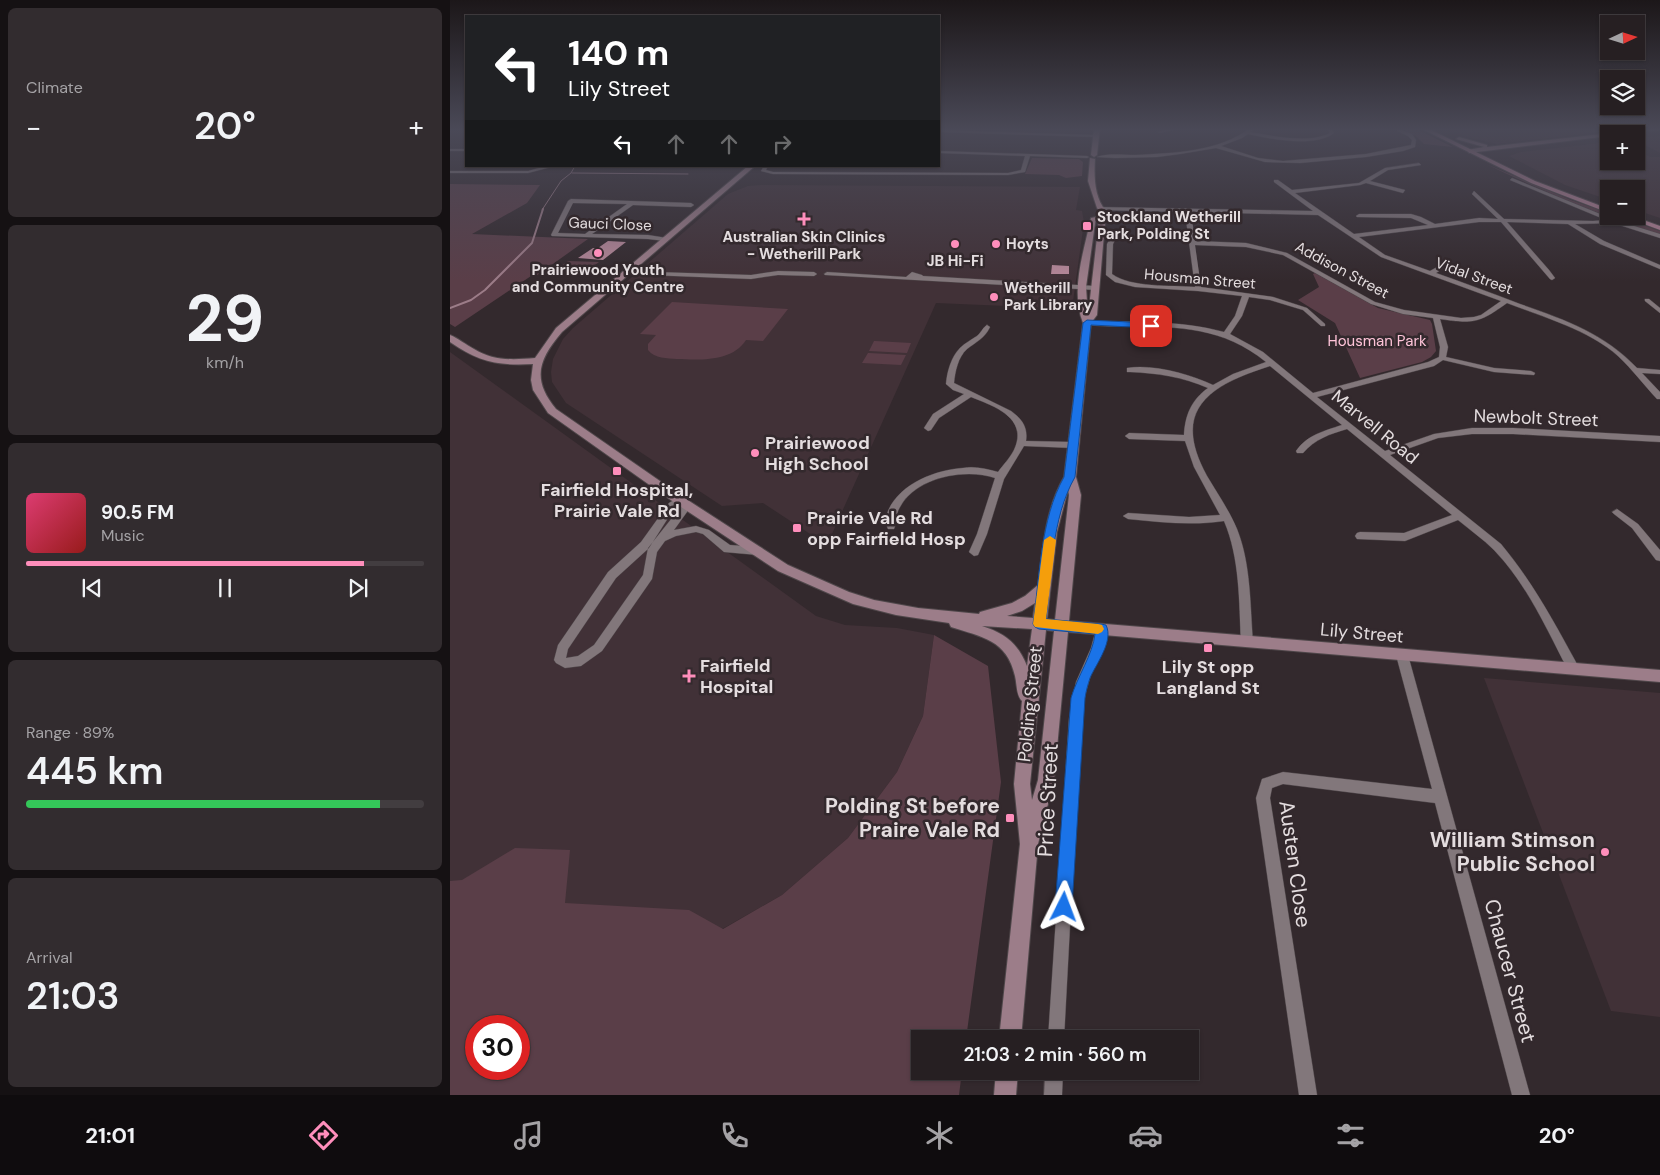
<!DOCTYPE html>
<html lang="en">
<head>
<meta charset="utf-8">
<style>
  body { margin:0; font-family:"DM Sans",sans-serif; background:#322c2f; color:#f1f3f6; height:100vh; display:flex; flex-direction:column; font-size:19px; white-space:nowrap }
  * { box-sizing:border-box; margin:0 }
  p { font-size:16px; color:#a4a2a5 }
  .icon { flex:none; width:28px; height:28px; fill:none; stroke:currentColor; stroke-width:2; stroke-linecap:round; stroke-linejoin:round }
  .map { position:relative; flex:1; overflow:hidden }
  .drawer { display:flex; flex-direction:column; gap:8px; padding:8px; background:#151113; width:450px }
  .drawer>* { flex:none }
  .banner { position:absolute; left:15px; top:15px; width:475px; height:152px; border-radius:0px; box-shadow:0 1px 4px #0004,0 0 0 1px #423d40; background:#202124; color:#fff; overflow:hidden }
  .needle { width:32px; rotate:86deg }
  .controls { position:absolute; left:1150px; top:15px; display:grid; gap:10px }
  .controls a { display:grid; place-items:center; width:45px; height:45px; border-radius:0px; background:#261f22; box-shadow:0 1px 4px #0004,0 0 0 1px #423d40; font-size:25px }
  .speed { position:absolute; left:15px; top:1015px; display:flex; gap:10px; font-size:25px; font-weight:700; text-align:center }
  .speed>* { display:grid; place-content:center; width:65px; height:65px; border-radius:50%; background:#261f22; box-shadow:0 1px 4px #0004,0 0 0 1px #423d40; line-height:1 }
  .speed .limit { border:8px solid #d22; background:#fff; color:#111 }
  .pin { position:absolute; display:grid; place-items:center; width:42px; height:42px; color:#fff; margin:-21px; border-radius:10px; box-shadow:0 2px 8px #0006 }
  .me { position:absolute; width:55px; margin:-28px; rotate:3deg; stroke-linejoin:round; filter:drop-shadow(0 0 4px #0008) }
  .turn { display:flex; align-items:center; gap:18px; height:105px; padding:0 20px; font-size:22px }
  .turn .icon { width:65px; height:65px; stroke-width:2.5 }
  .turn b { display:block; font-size:35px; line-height:42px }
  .lanes { display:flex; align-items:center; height:48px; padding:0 20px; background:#0003; justify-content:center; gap:25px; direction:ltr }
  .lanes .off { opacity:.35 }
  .big { font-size:38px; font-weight:600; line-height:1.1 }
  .drawer .card { flex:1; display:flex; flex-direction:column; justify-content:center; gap:8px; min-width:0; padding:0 18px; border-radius:8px; background:#322c2f }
  .drawer .dial { align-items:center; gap:0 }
  .dial b { font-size:65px; line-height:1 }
  .song { display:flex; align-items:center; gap:15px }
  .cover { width:60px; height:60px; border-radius:8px; background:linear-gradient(135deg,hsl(340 70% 55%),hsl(0 70% 35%)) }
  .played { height:5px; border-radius:2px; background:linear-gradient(90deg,#fe8ebb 85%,#423d40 85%) }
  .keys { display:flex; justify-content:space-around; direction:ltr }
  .heat { display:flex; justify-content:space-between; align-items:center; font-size:28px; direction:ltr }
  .charge { height:8px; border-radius:4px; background:linear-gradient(90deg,#34c759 89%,#423d40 0) }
  .trip { position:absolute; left:461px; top:1030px; width:288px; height:50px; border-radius:0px; background:#261f22; box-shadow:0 1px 4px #0004,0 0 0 1px #423d40; font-weight:600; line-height:50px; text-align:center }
  .tabs { display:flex; height:80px; justify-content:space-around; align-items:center; background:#0f0c0e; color:#a4a2a5 }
  .tabs .icon { width:35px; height:35px }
  .tabs .on { color:#fe8ebb }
  .tabs b { font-size:22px; color:#f1f3f6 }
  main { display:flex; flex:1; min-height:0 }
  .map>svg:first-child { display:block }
  .built { fill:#413137 }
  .green { fill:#5a3e48; fill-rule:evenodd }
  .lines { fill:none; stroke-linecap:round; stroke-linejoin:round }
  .stream-far1 { stroke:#9c7c88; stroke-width:1 }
  .stream { stroke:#9c7c88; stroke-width:2 }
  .building { fill:#b68899 }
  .street-casing { stroke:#4f474a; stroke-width:1 }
  .secondary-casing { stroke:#4f474a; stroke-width:2 }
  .primary-casing { stroke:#4f474a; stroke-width:2 }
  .street { fill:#82777b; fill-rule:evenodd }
  .secondary { fill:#9c7d89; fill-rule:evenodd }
  .primary { fill:#b68397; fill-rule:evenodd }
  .route { fill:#1a73e8; stroke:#114b97 }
  .slow { fill:#f59e0b }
  .poi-dot { fill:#fe8ebb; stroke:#33292d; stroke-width:2 }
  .labels { text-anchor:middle; stroke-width:5; stroke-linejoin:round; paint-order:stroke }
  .far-poi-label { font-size:15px; font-weight:bold; fill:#e4dddf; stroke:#33292d; text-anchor:start }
  .far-street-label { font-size:15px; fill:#e4dddf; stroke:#33292d }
  .far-park-label { font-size:15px; fill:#fec3d8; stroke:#33292d }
  .street-label { font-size:18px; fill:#e4dddf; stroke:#33292d }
  .poi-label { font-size:18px; font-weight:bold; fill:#e4dddf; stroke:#33292d; text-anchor:start }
  .near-street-label { font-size:21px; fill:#e4dddf; stroke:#33292d }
  .near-poi-label { font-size:21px; font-weight:bold; fill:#e4dddf; stroke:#33292d; text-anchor:end }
</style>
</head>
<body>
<main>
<section class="drawer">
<div class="card"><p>Climate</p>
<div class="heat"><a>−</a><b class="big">20°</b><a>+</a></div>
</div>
<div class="card dial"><b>29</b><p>km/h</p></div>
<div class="card">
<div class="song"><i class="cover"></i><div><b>90.5 FM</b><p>Music</p></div></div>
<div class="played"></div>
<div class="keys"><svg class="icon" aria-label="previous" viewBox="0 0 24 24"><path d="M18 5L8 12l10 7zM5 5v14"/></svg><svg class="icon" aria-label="pause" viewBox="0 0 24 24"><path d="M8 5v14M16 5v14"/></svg><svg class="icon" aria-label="next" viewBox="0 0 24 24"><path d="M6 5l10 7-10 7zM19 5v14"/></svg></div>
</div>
<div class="card"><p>Range · 89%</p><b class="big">445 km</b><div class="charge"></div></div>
<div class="card"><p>Arrival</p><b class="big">21:03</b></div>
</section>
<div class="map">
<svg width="1210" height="1095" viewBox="0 0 1210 1095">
  <rect width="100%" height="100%" fill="#33292d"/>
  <g class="built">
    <polygon points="995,128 1187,128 1047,144 1016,137"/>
    <polygon points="1210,136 1210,153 1186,140 1186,138"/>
    <polygon points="1159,142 1159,161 1186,161 1186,148 1200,157 1210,157 1210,218 1186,210 1186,189 1159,189 1159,200 1115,185 1059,156 1071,152"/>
    <polygon points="311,185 630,187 626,210 632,211 634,222 622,309 486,303 377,545 313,503 272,506 116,403 102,382 101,372 103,359 113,339 123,328 278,194 298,186"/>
    <polygon points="0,352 366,616 395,625 447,628 484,635 473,716 447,772 398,838 332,895 258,937 0,927"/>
    <polygon points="1034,678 1210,693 1210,1017 1161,1011"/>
  </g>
  <g class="green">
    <polygon points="951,128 964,128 1003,147 974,144 967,137"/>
    <polygon points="582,158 629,159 633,162 632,176 616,178 609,175 575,174"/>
    <path d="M 1036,164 L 1121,200 L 1159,213 L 1159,216 L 1168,216 L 1210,231 L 1210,235 C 1150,215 1092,191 1036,164 Z"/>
    <polygon points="0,184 90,185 77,203 22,234 138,239 86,276 81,276 5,327 0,324"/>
    <polygon points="118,261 149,262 137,271 105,270"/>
    <polygon points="865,273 928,308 980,320 982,324 986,351 981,357 972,362 910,378 885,323 848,300 869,287 863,274"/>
    <path d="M 222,302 L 338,309 L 313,341 L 296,340 C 282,362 250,360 227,359 C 217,358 205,359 198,350 L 198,344 L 206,335 L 190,334 Z"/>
    <polygon points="424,341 425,341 461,343 457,353 419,351"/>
    <polygon points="418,353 419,353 456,355 451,365 412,363"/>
    <path d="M 484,635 L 538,666 L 551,782 L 516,1039 L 470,1039 L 470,1071 L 512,1071 L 509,1095 L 0,1095 L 0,881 L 12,880 L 65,848 L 120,850 L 115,903 L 239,910 L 273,929 L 332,895 L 398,838 L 447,772 L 473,716 ZM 26,1026 L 69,1026 L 69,1069 L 26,1069 Z"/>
  </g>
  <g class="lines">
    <g class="stream-far1">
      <polyline points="122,173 238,174"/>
      <polyline points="92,210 111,181 121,173 125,166"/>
    </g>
    <polyline class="stream" points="0,308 21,300 35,290 82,243 93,209"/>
  </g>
  <g class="building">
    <polygon points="158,241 176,242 153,260 128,258 143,248 148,248"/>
    <polygon points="602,265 619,266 619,274 601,274"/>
  </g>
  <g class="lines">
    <defs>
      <g id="street">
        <polygon points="723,128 732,128 710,133 708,132"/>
        <path d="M 800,128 L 805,128 L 800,132 C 823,136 859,144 880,133 L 876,128 L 880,128 L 884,133 C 864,148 821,139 798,134 L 792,138 L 771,146 L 808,158 L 833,161 L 916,154 L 961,145 L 962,140 L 958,136 L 947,131 L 948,129 L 962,134 L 966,140 L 965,147 L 953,151 L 916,157 L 850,163 L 815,162 L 766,148 L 730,154 L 707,157 L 665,158 L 647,157 C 657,153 673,155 685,155 C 724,153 769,152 800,128 Z"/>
        <polygon points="489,130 646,135 648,136 646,137 489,132"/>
        <rect x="0" y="149" width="16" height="2"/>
        <polygon points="489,151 637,156 639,157 637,158 580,156 575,172 558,175 323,174 311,171 314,166 318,166 316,170 323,172 558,173 571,170 575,156 489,153"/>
        <path d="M 969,163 L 971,165 L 938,170 L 920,181 L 955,190 L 953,193 L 916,183 L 910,185 L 845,193 L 904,234 L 978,225 L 961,218 L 907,217 L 906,216 L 909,214 L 961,214 L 971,217 L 985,224 L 1029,218 L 1048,219 L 1022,194 L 1024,191 L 1054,219 L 1143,221 L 1156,220 L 1060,180 L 1062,178 L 1165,220 L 1210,234 L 1210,238 L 1163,223 L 1125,224 L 1154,241 L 1210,265 L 1210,269 L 1150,244 L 1118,224 L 1057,222 L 1099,270 L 1105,278 L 1102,280 L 1100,279 L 1051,222 L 1029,222 L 909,237 L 935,255 L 980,271 L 996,262 L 1000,262 L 1000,264 L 986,273 C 1014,283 1042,293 1070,304 C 1113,319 1154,333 1187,368 L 1210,370 L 1210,374 L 1192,373 L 1210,392 L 1210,399 L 1207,399 C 1194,385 1182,369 1168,356 C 1139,330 1093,317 1057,303 C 1029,323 1024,324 990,319 L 998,347 L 996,357 L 1044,368 L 1081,371 L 1085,373 L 1084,375 L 1044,372 L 993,360 L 984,366 L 867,397 L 935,451 L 984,434 L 1022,428 L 1063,428 L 1210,436 L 1210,442 L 1063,434 L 1022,434 L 988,438 L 940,455 L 1051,544 C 1082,581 1104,622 1127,664 L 1129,668 L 1127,672 L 1123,673 L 1119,672 C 1097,630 1077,584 1044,550 C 1033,539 1020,530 1008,520 L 955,541 L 907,539 L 905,536 L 907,533 L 910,532 L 954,533 L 1002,515 L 897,429 C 880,434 865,439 853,453 L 847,453 L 846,451 C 857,435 874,431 892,425 L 820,366 C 760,385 720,409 757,476 C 767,493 779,510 787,529 C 801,564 800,605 803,642 L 801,645 L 797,647 L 793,645 L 791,642 C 789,602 790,558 774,521 C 742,526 710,522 678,519 L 673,516 L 678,513 L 739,517 L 770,515 L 744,467 L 735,441 L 679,439 L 675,436 L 679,433 L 734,435 C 735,416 741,400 758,388 C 733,377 707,373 680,372 L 677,372 L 677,368 C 704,364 739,374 763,385 L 783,374 L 816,362 C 773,327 730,327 677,326 C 663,326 648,327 635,324 L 634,323 L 637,321 C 683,322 729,320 774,332 L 785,316 L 792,296 L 748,291 L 685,287 L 665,282 L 656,275 L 657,244 L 662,235 L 664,234 L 667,236 L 663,244 L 662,274 C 681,288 721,285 745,287 L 735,212 L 650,210 L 647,208 L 648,207 L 863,211 L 824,182 L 824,180 L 828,180 L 842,190 L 909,183 L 935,168 ZM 741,212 L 868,215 L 931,257 L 1051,301 L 1031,315 L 1024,317 L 1011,318 L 954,310 L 925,302 L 837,253 L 796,243 L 745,241 ZM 745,245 L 796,247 L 833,255 L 921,304 L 953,314 L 983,318 L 990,347 L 989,357 L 978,362 L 863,393 L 813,352 L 780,334 L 792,316 L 799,297 L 820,300 L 853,310 L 871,326 L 875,326 L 875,324 L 857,308 L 823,297 L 751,287 Z"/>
        <polygon points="96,166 105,166 78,173 0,173 0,171 78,171"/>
        <path d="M 121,199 L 241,203 L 244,205 L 241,207 L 183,205 L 142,234 L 198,235 L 217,238 L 218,239 L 215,241 L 198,239 L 102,236 L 101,235 L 118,201 ZM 123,203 L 177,204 L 135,234 L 108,233 Z"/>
        <polygon points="174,271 301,275 328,271 364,272 367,274 364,276 328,275 301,279 172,274 172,272"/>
        <polygon points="377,272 456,277 462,272 472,275 473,276 645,286 648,288 645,290 375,275 374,274"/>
        <polygon points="1195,299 1199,299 1210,308 1210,313 1195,301"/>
        <path d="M 537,325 L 540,327 C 535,338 526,342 517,349 C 508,357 505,372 504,383 L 561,411 C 572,419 578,427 576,441 L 623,442 L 627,445 L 623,448 L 574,446 L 554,479 L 537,534 L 528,555 L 524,556 L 519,552 L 527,534 L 545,478 C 515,468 466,477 450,507 C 445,515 447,522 444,529 L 438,529 C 435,523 436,517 438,511 C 450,483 486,470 513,468 C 525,466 537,469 548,472 C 553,465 560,458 564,450 C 579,418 544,406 521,397 L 489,418 L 481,430 L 478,431 L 474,428 L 483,414 L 514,394 L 503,390 L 496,384 C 497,372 501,357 510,348 C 515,343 521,340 527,336 C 531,333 533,327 537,325 Z"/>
        <polygon points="229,497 232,498 234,500 225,507 199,548 166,578 118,649 116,658 128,656 144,645 193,575 198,548 234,503 237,502 242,505 224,530 246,526 259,530 280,545 308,547 312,548 313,551 312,554 308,555 274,552 253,534 246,532 226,536 215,541 207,552 202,579 152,651 131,666 115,668 106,663 104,660 108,645 158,572 191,542 219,503"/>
        <polygon points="1167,509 1188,524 1210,550 1210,561 1206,560 1182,528 1164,514 1162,512"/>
        <path d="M 651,624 L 655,626 C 662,640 643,666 639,681 C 635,693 633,706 631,719 L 614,1039 L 598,1039 L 619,719 L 626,682 L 641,648 L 647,626 Z"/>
        <polygon points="952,650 956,652 958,655 1080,1095 1062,1095 985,803 833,784 822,788 820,798 867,1095 849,1095 806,798 812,779 833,772 982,789 946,655 948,652"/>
        <polygon points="595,1071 613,1071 612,1095 594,1095"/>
      </g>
      <g id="secondary">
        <polygon points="644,128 650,128 647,155 644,157 641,155"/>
        <polygon points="1197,128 1210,130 1162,134 1164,132"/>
        <polygon points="1161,133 1159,136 1019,153 1017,150 1034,147 1006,139 1009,137 1037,145 1037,147"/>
        <path d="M 640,158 L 645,159 C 644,176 644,197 656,211 L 647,315 L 641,323 L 626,477 L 631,495 L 619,621 L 1210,670 L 1210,682 L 618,632 L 604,780 L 588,844 L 571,1039 L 549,1039 L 570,844 L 564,784 L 572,701 C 566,695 567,684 565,676 C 557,640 532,637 501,627 L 499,623 L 446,615 L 403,604 L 328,571 L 225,503 L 98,413 L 83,390 L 81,380 L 83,364 C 48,366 29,362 0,342 L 0,335 C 8,338 16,345 24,349 C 43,361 63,360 85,358 L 106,328 L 298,166 L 305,166 L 112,332 C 89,359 81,379 106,409 L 233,497 L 338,565 L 399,592 L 424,600 L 468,608 L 529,614 L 530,612 L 562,603 L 575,596 L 588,585 C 593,548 595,510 614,477 L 633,323 C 620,290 634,251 641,218 L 646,217 L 636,287 L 638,316 L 650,211 L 647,208 L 638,181 ZM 618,490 L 619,495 L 605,620 L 597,619 L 607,532 ZM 585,603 L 583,618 L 557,616 L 572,611 ZM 532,626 L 582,629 L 577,666 C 568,643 554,633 532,626 ZM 596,630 L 604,631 L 588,780 L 582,800 L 580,784 Z"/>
        <polygon points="546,1071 568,1071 566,1095 544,1095"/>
      </g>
      <g id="primary">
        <polygon points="970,128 977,128 1085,181 1159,209 1159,213 1081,183"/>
        <polygon points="1172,216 1182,216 1210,226 1210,230"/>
      </g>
    </defs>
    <use href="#street" class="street-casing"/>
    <use href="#secondary" class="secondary-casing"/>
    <use href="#primary" class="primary-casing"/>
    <use href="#street" class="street"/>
    <use href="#secondary" class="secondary"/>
    <use href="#primary" class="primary"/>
  </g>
  <linearGradient id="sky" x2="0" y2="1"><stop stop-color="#1c1719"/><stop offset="0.46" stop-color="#4a4957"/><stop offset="1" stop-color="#4a4957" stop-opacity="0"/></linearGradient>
  <rect width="1210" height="281" fill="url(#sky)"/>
  <path class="route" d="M 637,320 L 701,323 L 705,326 L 701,328 L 641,325 L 625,477 C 601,519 602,573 596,619 L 651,624 L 656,625 C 664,641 646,664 640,678 C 638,684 636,691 635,698 L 622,907 L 620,913 L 614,916 L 608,913 L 605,907 L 621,698 C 627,677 643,654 645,634 L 589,629 L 585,627 L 583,624 C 590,576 590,520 614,477 L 633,323 Z"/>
  <polygon class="slow" points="600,536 606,540 596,619 648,624 652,625 654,629 652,632 648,634 585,627 583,624 594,540"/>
  <g class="poi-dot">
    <path d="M351.5 211.5h5v5h5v5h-5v5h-5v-5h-5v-5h5z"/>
    <rect x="632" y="221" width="10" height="10" rx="2.5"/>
    <circle cx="505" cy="244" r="5"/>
    <circle cx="546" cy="244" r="5"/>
    <circle cx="148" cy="253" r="5"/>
    <circle cx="544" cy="297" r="5"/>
    <circle cx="305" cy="453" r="5"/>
    <rect x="162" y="466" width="10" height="10" rx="2.5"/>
    <rect x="342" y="523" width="10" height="10" rx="2.5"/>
    <rect x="753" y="643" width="10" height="10" rx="2.5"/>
    <path d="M236.5 668.5h5v5h5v5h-5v5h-5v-5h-5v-5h5z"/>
    <rect x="555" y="813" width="10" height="10" rx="2.5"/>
    <circle cx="1155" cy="852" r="5"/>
  </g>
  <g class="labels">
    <g class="far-poi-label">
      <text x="647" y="222">Stockland Wetherill<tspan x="647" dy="17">Park, Polding St</tspan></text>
      <text x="354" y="242" text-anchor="middle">Australian Skin Clinics<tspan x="354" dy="17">- Wetherill Park</tspan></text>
      <text x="556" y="249">Hoyts</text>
      <text x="505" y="266" text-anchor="middle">JB Hi-Fi</text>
      <text x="148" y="275" text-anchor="middle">Prairiewood Youth<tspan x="148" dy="17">and Community Centre</tspan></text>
      <text x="554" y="293">Wetherill<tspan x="554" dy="17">Park Library</tspan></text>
    </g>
    <g class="far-street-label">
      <text transform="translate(160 224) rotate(2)" y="5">Gauci Close</text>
      <text transform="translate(892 270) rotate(28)" y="5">Addison Street</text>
      <text transform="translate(1024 276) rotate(20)" y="5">Vidal Street</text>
      <text transform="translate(750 279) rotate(5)" y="5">Housman Street</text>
    </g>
    <g class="far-park-label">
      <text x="927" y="346">Housman Park</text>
    </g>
    <g class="street-label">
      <text transform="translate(1086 418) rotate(2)" y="6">Newbolt Street</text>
      <text transform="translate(925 427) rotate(39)" y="6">Marvell Road</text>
      <text transform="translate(912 633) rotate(5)" y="6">Lily Street</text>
      <text transform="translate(580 704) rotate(-84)" y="6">Polding Street</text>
    </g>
    <g class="poi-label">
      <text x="315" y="449">Prairiewood<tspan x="315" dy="21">High School</tspan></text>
      <text x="167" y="496" text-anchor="middle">Fairfield Hospital,<tspan x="167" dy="21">Prairie Vale Rd</tspan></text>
      <text x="357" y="524">Prairie Vale Rd<tspan x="357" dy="21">opp Fairfield Hosp</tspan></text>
      <text x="250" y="672">Fairfield<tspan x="250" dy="21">Hospital</tspan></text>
      <text x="758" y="673" text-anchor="middle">Lily St opp<tspan x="758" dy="21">Langland St</tspan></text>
    </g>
    <g class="near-street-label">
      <text transform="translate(598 800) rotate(-87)" y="7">Price Street</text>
      <text transform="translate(845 864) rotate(82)" y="7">Austen Close</text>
      <text transform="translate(1060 971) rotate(75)" y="7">Chaucer Street</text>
    </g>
    <g class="near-poi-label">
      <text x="550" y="813">Polding St before<tspan x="550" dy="24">Praire Vale Rd</tspan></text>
      <text x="1145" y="847">William Stimson<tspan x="1145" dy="24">Public School</tspan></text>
    </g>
  </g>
</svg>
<div class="controls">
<a><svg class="needle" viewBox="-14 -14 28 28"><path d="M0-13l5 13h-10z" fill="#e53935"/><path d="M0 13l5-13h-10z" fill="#a4a2a5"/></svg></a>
<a><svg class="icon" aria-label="layers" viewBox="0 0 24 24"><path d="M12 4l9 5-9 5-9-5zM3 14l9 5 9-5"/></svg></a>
<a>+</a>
<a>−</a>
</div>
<div class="speed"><div class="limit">30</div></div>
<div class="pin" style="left:701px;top:326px;background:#d93025"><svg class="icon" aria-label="arrive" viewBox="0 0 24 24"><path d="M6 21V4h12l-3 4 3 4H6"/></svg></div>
<svg class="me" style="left:614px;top:907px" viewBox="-20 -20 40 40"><path d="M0-17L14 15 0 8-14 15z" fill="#1a73e8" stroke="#fff" stroke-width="4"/></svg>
<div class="trip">21:03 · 2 min · 560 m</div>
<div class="banner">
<div class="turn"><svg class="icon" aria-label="left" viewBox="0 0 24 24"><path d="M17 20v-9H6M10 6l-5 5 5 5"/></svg><div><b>140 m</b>Lily Street</div></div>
<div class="lanes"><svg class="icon" aria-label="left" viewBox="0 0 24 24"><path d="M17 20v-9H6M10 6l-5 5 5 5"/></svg><svg class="icon off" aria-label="ahead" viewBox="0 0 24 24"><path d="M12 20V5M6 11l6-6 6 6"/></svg><svg class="icon off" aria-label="ahead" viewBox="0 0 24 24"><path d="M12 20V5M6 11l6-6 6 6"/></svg><svg class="icon off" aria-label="right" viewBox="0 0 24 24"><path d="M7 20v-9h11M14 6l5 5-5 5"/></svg></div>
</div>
</div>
</main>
<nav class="tabs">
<b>21:01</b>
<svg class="icon on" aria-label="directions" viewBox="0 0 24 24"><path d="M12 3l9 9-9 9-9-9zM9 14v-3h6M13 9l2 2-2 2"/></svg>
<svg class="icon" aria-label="music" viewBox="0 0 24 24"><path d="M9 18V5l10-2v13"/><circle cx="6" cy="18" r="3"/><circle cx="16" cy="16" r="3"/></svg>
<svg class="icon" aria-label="phone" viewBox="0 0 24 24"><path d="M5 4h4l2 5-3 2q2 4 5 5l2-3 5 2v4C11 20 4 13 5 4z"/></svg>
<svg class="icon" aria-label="climate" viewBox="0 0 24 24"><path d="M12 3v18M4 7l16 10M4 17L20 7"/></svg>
<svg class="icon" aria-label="car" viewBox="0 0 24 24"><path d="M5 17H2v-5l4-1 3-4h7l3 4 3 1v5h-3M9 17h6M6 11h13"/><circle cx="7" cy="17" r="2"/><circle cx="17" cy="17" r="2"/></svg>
<svg class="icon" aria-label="filters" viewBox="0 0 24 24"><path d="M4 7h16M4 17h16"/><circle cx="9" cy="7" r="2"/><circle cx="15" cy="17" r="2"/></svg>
<b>20°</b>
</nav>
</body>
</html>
